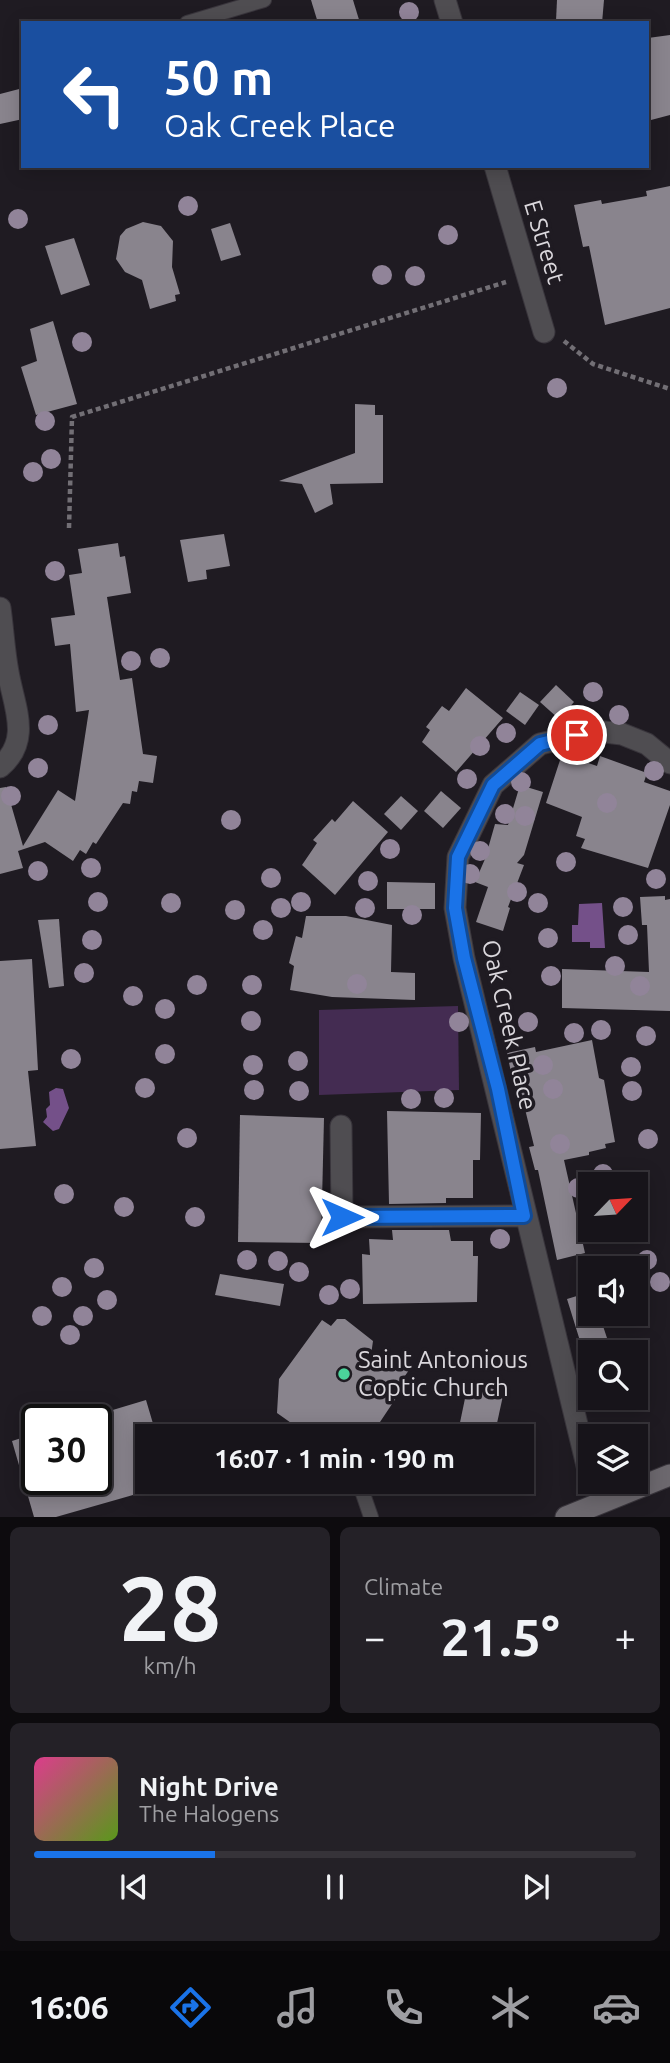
<!DOCTYPE html>
<html lang="en">
<head>
<meta charset="utf-8">
<style>
  body { margin:0; font-family:Ubuntu,sans-serif; background:#242127; color:#f1f3f6; height:100vh; display:flex; flex-direction:column; font-size:26px; white-space:nowrap }
  * { box-sizing:border-box; margin:0 }
  p { font-size:23px; color:#9e9ea2 }
  .icon { flex:none; width:38px; height:38px; fill:none; stroke:currentColor; stroke-width:2; stroke-linecap:round; stroke-linejoin:round }
  .map { position:relative; height:1517px; overflow:hidden }
  .sheet { display:flex; flex-direction:column; gap:10px; padding:10px; background:#0d0b0e; flex:1 }
  .sheet>* { flex:none }
  .guide { position:absolute; left:21px; top:21px; width:628px; height:147px; border-radius:0px; box-shadow:0 4px 18px #0003,0 0 0 2px #363339; background:#1a4fa0; color:#fff; overflow:hidden }
  .needle { width:46px; rotate:65deg }
  .controls { position:absolute; left:578px; top:1172px; display:grid; gap:14px }
  .controls a { display:grid; place-items:center; width:70px; height:70px; border-radius:0px; background:#17141a; box-shadow:0 4px 18px #0003,0 0 0 2px #363339; font-size:35px }
  .speed { position:absolute; left:21px; top:1404px; display:flex; gap:14px; font-size:35px; font-weight:700; text-align:center }
  .speed>* { display:grid; place-content:center; width:91px; height:91px; border-radius:50%; background:#17141a; box-shadow:0 4px 18px #0003,0 0 0 2px #363339; line-height:1 }
  .speed .limit { border:4px solid #111; border-radius:10px; background:#fff; color:#111 }
  .pin { position:absolute; display:grid; place-items:center; width:60px; height:60px; color:#fff; margin:-30px; border:4px solid #fff; border-radius:50%; box-shadow:0 2px 7px #0007 }
  .me { position:absolute; width:77px; margin:-38px; rotate:90deg; stroke-linejoin:round; filter:drop-shadow(0 0 5px #0008) }
  .turn { display:flex; align-items:center; gap:24px; height:147px; padding:0 28px; font-size:32px }
  .turn .icon { width:91px; height:91px; stroke-width:2.5 }
  .turn b { display:block; font-size:49px; line-height:60px }
  .big { font-size:52px; font-weight:700; line-height:1.1 }
  .sheet .card { flex:1; display:flex; flex-direction:column; justify-content:center; gap:10px; min-width:0; padding:0 24px; border-radius:10px; background:#242127 }
  .sheet .dial { align-items:center; gap:0 }
  .dial b { font-size:91px; line-height:1 }
  .song { display:flex; align-items:center; gap:21px }
  .cover { width:84px; height:84px; border-radius:10px; background:linear-gradient(135deg,hsl(330 70% 55%),hsl(90 70% 35%)) }
  .played { height:7px; border-radius:4px; background:linear-gradient(90deg,#1a73e8 30%,#363339 30%) }
  .keys { display:flex; justify-content:space-around; direction:ltr }
  .heat { display:flex; justify-content:space-between; align-items:center; font-size:38px; direction:ltr }
  .sheet .tiles { flex:1; display:grid; gap:10px; grid-template-columns:1fr 1fr }
  .card:last-child { grid-column:span 2 }
  .trip { position:absolute; left:135px; top:1424px; width:399px; height:70px; border-radius:0px; background:#17141a; box-shadow:0 4px 18px #0003,0 0 0 2px #363339; font-weight:700; line-height:70px; text-align:center }
  .dock { display:flex; height:112px; justify-content:space-around; align-items:center; background:#09080a; color:#9e9ea2 }
  .dock .icon { width:49px; height:49px }
  .dock .on { color:#1a73e8 }
  .dock b { font-size:32px; color:#f1f3f6 }
  .map>svg:first-child { display:block }
  .green { fill:#442c52 }
  .water { fill:#745089 }
  .building { fill:#89848d }
  .lines { fill:none; stroke-linecap:round; stroke-linejoin:round }
  .lane-casing { stroke:#39353c; stroke-width:16 }
  .street-casing { stroke:#39353c; stroke-width:23 }
  .secondary-casing { stroke:#39353c; stroke-width:23 }
  .path { stroke:#726f75; stroke-width:4.5; stroke-dasharray:5 3.5; stroke-linecap:butt }
  .lane { stroke:#4f4d51; stroke-width:14 }
  .street { stroke:#4f4d51; stroke-width:21 }
  .secondary { stroke:#6c686e; stroke-width:21 }
  .tree { fill:#918499 }
  .route-casing { stroke:#114b97; stroke-width:18 }
  .route { stroke:#1a73e8; stroke-width:12 }
  .poi-dot { fill:#4bd49b; stroke:#1f1b22; stroke-width:2.5 }
  .labels { text-anchor:middle; stroke-width:7; stroke-linejoin:round; paint-order:stroke }
  .street-label { font-size:24px; fill:#dad7dc; stroke:#1f1b22 }
  .poi-label { font-size:24px; fill:#dad7dc; stroke:#1f1b22; text-anchor:start }
</style>
</head>
<body>
<div class="map">
<svg width="670" height="1517" viewBox="0 0 670 1517">
  <rect width="100%" height="100%" fill="#1f1b22"/>
  <polygon class="green" points="458,1006 459,1090 319,1095 319,1010"/>
  <g class="water">
    <polygon points="602,903 605,948 590,948 590,942 572,942 572,925 578,925 579,904"/>
    <polygon points="56,1088 63,1089 69,1108 59,1129 53,1131 43,1122 47,1117 46,1109 50,1105 49,1092"/>
  </g>
  <g class="building">
    <polygon points="311,0 353,0 360,23 318,23"/>
    <polygon points="557,0 604,0 602,23 556,21"/>
    <polygon points="670,35 670,115 651,120 648,107 648,38"/>
    <polygon points="23,88 23,119 0,124 0,94"/>
    <polygon points="670,186 670,308 605,325 589,246 583,247 574,205 601,200 602,204 647,196 646,191"/>
    <polygon points="143,222 161,226 173,241 172,267 180,294 175,295 176,301 150,309 142,280 125,272 116,259 120,236 126,229"/>
    <polygon points="230,223 241,255 221,261 211,229"/>
    <polygon points="74,238 90,285 61,295 45,246"/>
    <polygon points="53,321 77,404 36,415 21,367 37,361 30,329"/>
    <polygon points="355,404 375,405 375,415 383,415 383,483 330,484 333,504 315,513 302,484 279,481 355,453"/>
    <polygon points="224,534 230,566 206,570 207,579 188,582 180,540"/>
    <polygon points="118,543 120,557 125,556 131,593 107,597 120,680 132,678 143,754 157,756 153,783 139,781 137,792 132,791 130,804 123,803 96,844 93,842 86,854 80,850 73,861 45,842 18,851 23,868 0,874 0,788 6,787 23,846 58,790 75,801 89,710 76,712 70,644 55,646 51,618 75,615 69,575 82,573 78,549"/>
    <polygon points="556,685 574,702 559,719 540,702"/>
    <polygon points="466,688 503,718 456,772 422,742 430,730 426,727 442,706 449,711"/>
    <polygon points="520,692 539,705 525,725 506,711"/>
    <polygon points="562,754 597,766 600,756 647,773 644,782 670,791 670,805 648,868 581,848 585,839 576,836 582,817 546,803"/>
    <polygon points="520,785 543,792 524,855 517,863 524,865 508,907 510,908 503,931 476,922 488,887 475,882 485,859 495,824 508,825"/>
    <polygon points="441,791 461,808 443,828 424,811"/>
    <polygon points="401,796 418,811 401,830 384,814"/>
    <polygon points="353,801 388,832 335,895 302,865 317,843 313,840 332,819 335,822"/>
    <polygon points="387,882 435,883 435,909 387,909"/>
    <polygon points="665,896 665,900 670,899 670,1011 562,1008 562,969 649,972 647,925 642,925 640,897"/>
    <polygon points="306,916 346,916 392,925 391,972 415,973 415,1000 332,997 290,990 294,966 289,963 296,936 302,938"/>
    <polygon points="59,919 64,986 49,988 38,920"/>
    <polygon points="32,959 38,1070 28,1071 36,1146 0,1149 0,961"/>
    <polygon points="592,1040 599,1078 604,1080 615,1142 605,1144 606,1148 589,1152 589,1155 564,1160 585,1253 557,1260 538,1170 535,1170 529,1147 534,1146 517,1076 512,1077 507,1053 535,1047 536,1052"/>
    <polygon points="387,1111 481,1113 480,1160 473,1160 473,1198 446,1198 446,1203 389,1204"/>
    <polygon points="240,1115 324,1118 321,1243 238,1242"/>
    <polygon points="392,1230 449,1230 451,1241 473,1241 473,1256 478,1256 477,1302 363,1304 362,1254 370,1255 369,1239 393,1240"/>
    <polygon points="220,1274 284,1284 280,1306 215,1295"/>
    <polygon points="590,1292 590,1314 599,1314 612,1353 590,1353 585,1357 567,1299"/>
    <polygon points="337,1319 345,1319 373,1341 370,1362 409,1370 394,1392 398,1395 370,1437 311,1437 277,1413 279,1379 322,1320 331,1326"/>
    <polygon points="468,1384 504,1391 494,1437 457,1437"/>
    <polygon points="146,1400 157,1437 147,1437 147,1491 56,1517 34,1517 12,1441 37,1433 37,1479 96,1479 96,1415"/>
  </g>
  <g class="lines">
    <defs>
      <g id="lane">
        <polyline points="187,23 264,0"/>
        <polyline points="361,1488 371,1517"/>
      </g>
      <g id="street">
        <polyline points="445,0 452,23"/>
        <polyline points="495,166 544,332"/>
        <path d="M 0,608 C 3,629 4,651 8,672 C 14,707 32,740 0,767"/>
        <polyline points="341,1126 342,1217 524,1216"/>
        <polyline points="590,1478 464,958 455,908 458,857 493,785 540,744 596,731 622,734 647,744 670,763"/>
      </g>
      <polyline id="secondary" points="566,1517 670,1475"/>
    </defs>
    <use href="#lane" class="lane-casing"/>
    <use href="#street" class="street-casing"/>
    <use href="#secondary" class="secondary-casing"/>
    <g class="path">
      <polyline points="564,341 593,364 670,389"/>
      <polyline points="69,528 72,417 506,282"/>
    </g>
    <use href="#lane" class="lane"/>
    <use href="#street" class="street"/>
    <use href="#secondary" class="secondary"/>
  </g>
  <g class="tree">
    <circle cx="409" cy="12" r="10"/>
    <circle cx="188" cy="206" r="10"/>
    <circle cx="18" cy="219" r="10"/>
    <circle cx="448" cy="235" r="10"/>
    <circle cx="382" cy="275" r="10"/>
    <circle cx="415" cy="276" r="10"/>
    <circle cx="82" cy="342" r="10"/>
    <circle cx="557" cy="388" r="10"/>
    <circle cx="45" cy="421" r="10"/>
    <circle cx="51" cy="459" r="10"/>
    <circle cx="33" cy="472" r="10"/>
    <circle cx="55" cy="571" r="10"/>
    <circle cx="160" cy="658" r="10"/>
    <circle cx="131" cy="661" r="10"/>
    <circle cx="593" cy="692" r="10"/>
    <circle cx="619" cy="715" r="10"/>
    <circle cx="48" cy="725" r="10"/>
    <circle cx="506" cy="733" r="10"/>
    <circle cx="480" cy="746" r="10"/>
    <circle cx="38" cy="768" r="10"/>
    <circle cx="654" cy="771" r="10"/>
    <circle cx="467" cy="779" r="10"/>
    <circle cx="521" cy="782" r="10"/>
    <circle cx="11" cy="796" r="10"/>
    <circle cx="607" cy="803" r="10"/>
    <circle cx="505" cy="814" r="10"/>
    <circle cx="525" cy="816" r="10"/>
    <circle cx="231" cy="820" r="10"/>
    <circle cx="390" cy="849" r="10"/>
    <circle cx="480" cy="851" r="10"/>
    <circle cx="566" cy="862" r="10"/>
    <circle cx="91" cy="868" r="10"/>
    <circle cx="38" cy="871" r="10"/>
    <circle cx="470" cy="874" r="10"/>
    <circle cx="271" cy="878" r="10"/>
    <circle cx="656" cy="879" r="10"/>
    <circle cx="368" cy="881" r="10"/>
    <circle cx="517" cy="892" r="10"/>
    <circle cx="98" cy="902" r="10"/>
    <circle cx="301" cy="902" r="10"/>
    <circle cx="171" cy="903" r="10"/>
    <circle cx="538" cy="903" r="10"/>
    <circle cx="623" cy="907" r="10"/>
    <circle cx="281" cy="908" r="10"/>
    <circle cx="365" cy="908" r="10"/>
    <circle cx="235" cy="910" r="10"/>
    <circle cx="412" cy="915" r="10"/>
    <circle cx="263" cy="930" r="10"/>
    <circle cx="628" cy="935" r="10"/>
    <circle cx="548" cy="938" r="10"/>
    <circle cx="92" cy="940" r="10"/>
    <circle cx="615" cy="966" r="10"/>
    <circle cx="84" cy="973" r="10"/>
    <circle cx="551" cy="976" r="10"/>
    <circle cx="357" cy="984" r="10"/>
    <circle cx="197" cy="985" r="10"/>
    <circle cx="252" cy="985" r="10"/>
    <circle cx="640" cy="986" r="10"/>
    <circle cx="133" cy="996" r="10"/>
    <circle cx="165" cy="1009" r="10"/>
    <circle cx="251" cy="1021" r="10"/>
    <circle cx="459" cy="1022" r="10"/>
    <circle cx="528" cy="1022" r="10"/>
    <circle cx="601" cy="1030" r="10"/>
    <circle cx="574" cy="1033" r="10"/>
    <circle cx="646" cy="1036" r="10"/>
    <circle cx="165" cy="1054" r="10"/>
    <circle cx="71" cy="1059" r="10"/>
    <circle cx="298" cy="1061" r="10"/>
    <circle cx="253" cy="1065" r="10"/>
    <circle cx="543" cy="1065" r="10"/>
    <circle cx="631" cy="1067" r="10"/>
    <circle cx="145" cy="1088" r="10"/>
    <circle cx="553" cy="1089" r="10"/>
    <circle cx="254" cy="1090" r="10"/>
    <circle cx="299" cy="1091" r="10"/>
    <circle cx="632" cy="1091" r="10"/>
    <circle cx="444" cy="1098" r="10"/>
    <circle cx="411" cy="1099" r="10"/>
    <circle cx="187" cy="1138" r="10"/>
    <circle cx="648" cy="1139" r="10"/>
    <circle cx="560" cy="1144" r="10"/>
    <circle cx="603" cy="1174" r="10"/>
    <circle cx="578" cy="1188" r="10"/>
    <circle cx="64" cy="1194" r="10"/>
    <circle cx="124" cy="1207" r="10"/>
    <circle cx="195" cy="1217" r="10"/>
    <circle cx="500" cy="1239" r="10"/>
    <circle cx="247" cy="1260" r="10"/>
    <circle cx="647" cy="1260" r="10"/>
    <circle cx="278" cy="1261" r="10"/>
    <circle cx="94" cy="1268" r="10"/>
    <circle cx="299" cy="1272" r="10"/>
    <circle cx="660" cy="1282" r="10"/>
    <circle cx="62" cy="1287" r="10"/>
    <circle cx="350" cy="1289" r="10"/>
    <circle cx="329" cy="1295" r="10"/>
    <circle cx="107" cy="1300" r="10"/>
    <circle cx="42" cy="1316" r="10"/>
    <circle cx="83" cy="1316" r="10"/>
    <circle cx="70" cy="1335" r="10"/>
  </g>
  <g class="lines">
    <defs>
      <polyline id="route" points="342,1217 524,1216 498,1089 464,958 455,908 458,857 493,785 540,744 577,735"/>
    </defs>
    <use href="#route" class="route-casing"/>
    <use href="#route" class="route"/>
  </g>
  <circle class="poi-dot" cx="344" cy="1374" r="7"/>
  <g class="labels">
    <g class="street-label">
      <text transform="translate(544 242) rotate(73)" y="8">E Street</text>
      <text transform="translate(509 1025) rotate(77)" y="8">Oak Creek Place</text>
    </g>
    <g class="poi-label">
      <text x="358" y="1368">Saint Antonious<tspan x="358" dy="28">Coptic Church</tspan></text>
    </g>
  </g>
</svg>
<div class="controls">
<a><svg class="needle" viewBox="-14 -14 28 28"><path d="M0-13l5 13h-10z" fill="#e53935"/><path d="M0 13l5-13h-10z" fill="#9e9ea2"/></svg></a>
<a><svg class="icon" aria-label="sound" viewBox="0 0 24 24"><path d="M4 9h4l5-4v14l-5-4H4zM17 9q2 3 0 6"/></svg></a>
<a><svg class="icon" aria-label="search" viewBox="0 0 24 24"><circle cx="10" cy="10" r="6"/><path d="M15 15l6 6"/></svg></a>
<a><svg class="icon" aria-label="layers" viewBox="0 0 24 24"><path d="M12 4l9 5-9 5-9-5zM3 14l9 5 9-5"/></svg></a>
</div>
<div class="speed"><div class="limit">30</div></div>
<div class="pin" style="left:577px;top:735px;background:#d93025"><svg class="icon" aria-label="arrive" viewBox="0 0 24 24"><path d="M6 21V4h12l-3 4 3 4H6"/></svg></div>
<svg class="me" style="left:342px;top:1217px" viewBox="-20 -20 40 40"><path d="M0-17L14 15 0 8-14 15z" fill="#1a73e8" stroke="#fff" stroke-width="4"/></svg>
<div class="trip">16:07 · 1 min · 190 m</div>
<div class="guide">
<div class="turn"><svg class="icon" aria-label="left" viewBox="0 0 24 24"><path d="M17 20v-9H6M10 6l-5 5 5 5"/></svg><div><b>50 m</b>Oak Creek Place</div></div>
</div>
</div>
<section class="sheet">
<div class="tiles">
<div class="card dial"><b>28</b><p>km/h</p></div>
<div class="card"><p>Climate</p>
<div class="heat"><a>−</a><b class="big">21.5°</b><a>+</a></div>
</div>
<div class="card">
<div class="song"><i class="cover"></i><div><b>Night Drive</b><p>The Halogens</p></div></div>
<div class="played"></div>
<div class="keys"><svg class="icon" aria-label="previous" viewBox="0 0 24 24"><path d="M18 5L8 12l10 7zM5 5v14"/></svg><svg class="icon" aria-label="pause" viewBox="0 0 24 24"><path d="M8 5v14M16 5v14"/></svg><svg class="icon" aria-label="next" viewBox="0 0 24 24"><path d="M6 5l10 7-10 7zM19 5v14"/></svg></div>
</div>
</div>
</section>
<nav class="dock">
<b>16:06</b>
<svg class="icon on" aria-label="directions" viewBox="0 0 24 24"><path d="M12 3l9 9-9 9-9-9zM9 14v-3h6M13 9l2 2-2 2"/></svg>
<svg class="icon" aria-label="music" viewBox="0 0 24 24"><path d="M9 18V5l10-2v13"/><circle cx="6" cy="18" r="3"/><circle cx="16" cy="16" r="3"/></svg>
<svg class="icon" aria-label="phone" viewBox="0 0 24 24"><path d="M5 4h4l2 5-3 2q2 4 5 5l2-3 5 2v4C11 20 4 13 5 4z"/></svg>
<svg class="icon" aria-label="climate" viewBox="0 0 24 24"><path d="M12 3v18M4 7l16 10M4 17L20 7"/></svg>
<svg class="icon" aria-label="car" viewBox="0 0 24 24"><path d="M5 17H2v-5l4-1 3-4h7l3 4 3 1v5h-3M9 17h6M6 11h13"/><circle cx="7" cy="17" r="2"/><circle cx="17" cy="17" r="2"/></svg>
</nav>
</body>
</html>
